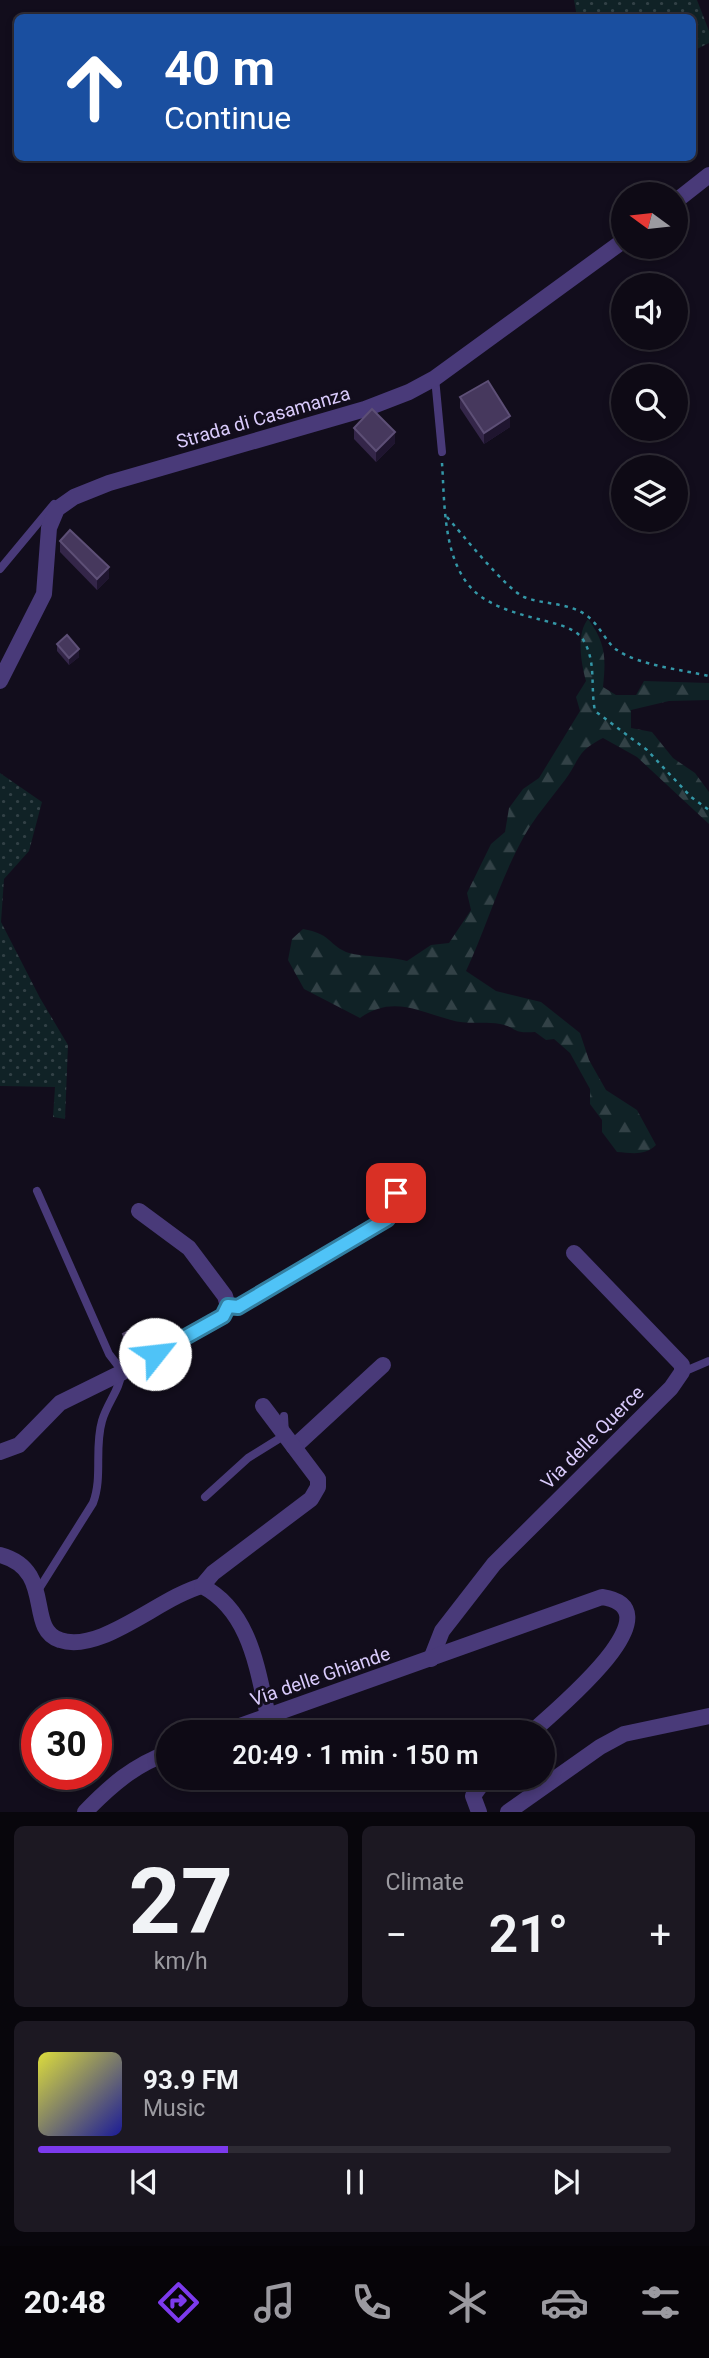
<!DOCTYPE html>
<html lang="en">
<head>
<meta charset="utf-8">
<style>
  body { margin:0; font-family:Roboto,sans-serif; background:#1c1822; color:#f1f3f6; height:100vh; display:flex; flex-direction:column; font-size:26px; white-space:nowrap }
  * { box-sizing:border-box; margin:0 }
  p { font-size:23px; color:#9b9aa0 }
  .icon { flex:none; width:38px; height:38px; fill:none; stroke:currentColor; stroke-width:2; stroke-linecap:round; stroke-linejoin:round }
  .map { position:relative; height:1812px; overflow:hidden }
  .sheet { display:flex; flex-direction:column; gap:14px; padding:14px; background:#08060c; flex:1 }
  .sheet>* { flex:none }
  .guide { position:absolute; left:14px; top:14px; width:682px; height:147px; border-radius:10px; box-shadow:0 4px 10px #0003,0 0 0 2px #2e2b34; background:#1a4fa0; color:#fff; overflow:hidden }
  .needle { width:46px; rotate:285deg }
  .fabs { position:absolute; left:611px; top:182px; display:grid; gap:14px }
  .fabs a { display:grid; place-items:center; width:77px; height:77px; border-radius:50%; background:#0e0a15; box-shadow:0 4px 10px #0003,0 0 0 2px #2e2b34; font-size:35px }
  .speed { position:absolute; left:21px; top:1699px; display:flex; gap:14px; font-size:35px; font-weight:700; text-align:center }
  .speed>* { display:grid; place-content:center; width:91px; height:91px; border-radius:50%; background:#0e0a15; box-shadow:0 4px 10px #0003,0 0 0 2px #2e2b34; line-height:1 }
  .speed .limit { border:10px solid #d22; background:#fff; color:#111 }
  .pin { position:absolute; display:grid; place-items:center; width:60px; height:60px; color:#fff; margin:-30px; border-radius:14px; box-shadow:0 4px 10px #0006 }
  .me { position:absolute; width:77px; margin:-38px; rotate:61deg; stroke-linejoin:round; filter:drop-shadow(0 0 5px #0008) }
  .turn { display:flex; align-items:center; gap:24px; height:147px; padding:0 35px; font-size:32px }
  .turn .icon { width:91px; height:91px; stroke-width:2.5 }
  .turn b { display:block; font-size:49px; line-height:60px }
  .big { font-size:52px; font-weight:600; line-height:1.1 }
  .sheet .tile { flex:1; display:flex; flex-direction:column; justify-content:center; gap:10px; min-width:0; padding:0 24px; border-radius:10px; background:#1c1822 }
  .sheet .dial { align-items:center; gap:0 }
  .dial b { font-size:91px; line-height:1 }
  .song { display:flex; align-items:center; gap:21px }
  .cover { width:84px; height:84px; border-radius:10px; background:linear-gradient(135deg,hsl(60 70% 55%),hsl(240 70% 35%)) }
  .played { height:7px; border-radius:4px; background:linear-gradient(90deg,#7c3aed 30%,#2e2b34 30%) }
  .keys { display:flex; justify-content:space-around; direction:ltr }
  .heat { display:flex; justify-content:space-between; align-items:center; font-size:38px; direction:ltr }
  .sheet .tiles { flex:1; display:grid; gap:14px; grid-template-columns:1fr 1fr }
  .tile:last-child { grid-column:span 2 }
  .trip { position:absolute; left:156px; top:1720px; width:399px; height:70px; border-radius:35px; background:#0e0a15; box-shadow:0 4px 10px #0003,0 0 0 2px #2e2b34; font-weight:600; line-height:70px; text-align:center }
  .dock { display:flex; height:112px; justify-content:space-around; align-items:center; background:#060408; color:#9b9aa0 }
  .dock .icon { width:49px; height:49px }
  .dock .selected { color:#7c3aed }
  .dock b { font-size:32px; color:#f1f3f6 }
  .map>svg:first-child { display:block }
  .grass { fill:url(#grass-dots) }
  .forest { fill:url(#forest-firs) }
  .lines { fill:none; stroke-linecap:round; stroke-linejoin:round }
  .path { stroke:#3497a7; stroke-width:2.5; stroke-dasharray:3.5 5; stroke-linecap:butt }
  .lane { stroke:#493a79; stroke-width:8 }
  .street { stroke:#493a79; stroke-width:16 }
  .wall { fill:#342649 }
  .shaded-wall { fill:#1f152f }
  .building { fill:#46385d; stroke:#5d4f76; stroke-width:2 }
  .route-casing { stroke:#337fa1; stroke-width:18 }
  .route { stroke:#4fc3f7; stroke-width:12 }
  .labels { text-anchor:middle; stroke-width:6; stroke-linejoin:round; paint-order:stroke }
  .street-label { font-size:19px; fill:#dacbfc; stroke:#120d1c }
</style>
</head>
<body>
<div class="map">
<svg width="709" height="1812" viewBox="0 0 709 1812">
  <defs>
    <pattern id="grass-dots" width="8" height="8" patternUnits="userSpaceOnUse" patternTransform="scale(1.75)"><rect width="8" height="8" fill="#102226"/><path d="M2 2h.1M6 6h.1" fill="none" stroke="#324146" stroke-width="1.8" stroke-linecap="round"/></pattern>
    <pattern id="forest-firs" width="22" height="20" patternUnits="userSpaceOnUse" patternTransform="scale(1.75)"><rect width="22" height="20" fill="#102226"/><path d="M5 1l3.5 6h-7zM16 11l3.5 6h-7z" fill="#324146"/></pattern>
  </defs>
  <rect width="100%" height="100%" fill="#120d1c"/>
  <g class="grass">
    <polygon points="574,0 697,0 709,31 709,43 693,51 693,18 577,17"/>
    <polygon points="0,773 42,802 29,851 4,879 1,922 40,998 68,1045 65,1119 53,1117 55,1087 0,1086"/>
  </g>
  <path class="forest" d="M 588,619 C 606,643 606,658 603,687 L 616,695 L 636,695 L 644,681 L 709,683 L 709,700 L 669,701 L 631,710 L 631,728 L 652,732 L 673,758 L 695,773 L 709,792 L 709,824 L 637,757 L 603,738 C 576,752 581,758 565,780 C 553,796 540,811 529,828 C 502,872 488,924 466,971 L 496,991 L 541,1002 L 580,1033 L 589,1060 L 606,1090 L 637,1110 L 656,1145 C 645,1156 632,1153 617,1152 L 602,1132 L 602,1120 L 590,1104 L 590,1089 L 570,1053 L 554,1039 L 546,1040 L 535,1032 C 511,1034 517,1027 500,1024 C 484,1021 466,1025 451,1020 C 418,1011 392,995 360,1018 L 304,989 L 288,960 L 292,939 L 303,929 C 331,934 327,943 346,952 C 357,957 391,956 407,961 L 431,945 L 449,943 L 471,910 L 467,893 L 491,844 L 505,832 L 509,808 L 523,789 L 539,778 L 580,711 L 576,697 L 586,681 C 581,663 576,634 588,619 Z"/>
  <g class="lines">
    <g class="path">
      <path d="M 442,463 C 445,505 442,571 483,598 C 500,609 519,614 538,619 C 552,623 572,626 582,638 C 597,660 590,686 595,711 L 647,750 L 691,797 L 709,810"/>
      <path d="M 447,517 C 462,534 506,589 524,597 C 544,605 567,602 586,615 C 599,624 607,644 617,650 C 638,665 683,670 709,676"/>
    </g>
    <g class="lane">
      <polyline points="435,378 442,452"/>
      <polyline points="0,569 54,504"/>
      <polyline points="228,1306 238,1307 387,1219 399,1201 396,1193"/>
      <polyline points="683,1372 709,1361"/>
      <polyline points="205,1497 248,1458 285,1435 284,1416"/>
      <path d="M 37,1592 L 93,1503 C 103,1477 94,1448 102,1421 C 107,1403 120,1390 122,1371 L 109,1354 L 37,1191"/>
    </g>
    <g class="street">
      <polyline points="676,201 709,175"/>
      <polyline points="0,681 44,594 49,528 57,509 74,497 109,483 365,409 409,392 435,378 623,241"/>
      <polyline points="294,1447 383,1365"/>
      <polyline points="0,1452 19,1445 60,1403 133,1367 223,1316 228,1306 225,1296 189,1248 139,1211"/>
      <path d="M 0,1555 C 56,1570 25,1629 60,1640 C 101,1654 160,1597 202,1586 C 250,1611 257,1668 268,1716"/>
      <polyline points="202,1586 213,1573 311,1499 318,1487 318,1479 263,1406"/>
      <polyline points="431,1659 442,1631 494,1564 671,1388 682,1372 682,1365 574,1253"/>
      <path d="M 223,1732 L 602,1597 C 681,1609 552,1713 532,1732"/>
      <path d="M 85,1812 C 110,1786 134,1765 168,1753"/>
      <polyline points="479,1812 473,1796 486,1778"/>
      <polyline points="508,1812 600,1747 624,1734 709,1716"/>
    </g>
  </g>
  <g class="wall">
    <polygon points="460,397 510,427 484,444 460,408"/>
    <polygon points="354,428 395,443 376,462 354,439"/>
    <polygon points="60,541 109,578 97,590 60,552"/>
    <polygon points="57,644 79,657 69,665 57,651"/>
    <polygon points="123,1334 138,1352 128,1358 123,1348"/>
  </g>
  <g class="shaded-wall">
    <polygon points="510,416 510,427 484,444 484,433"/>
    <polygon points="395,432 395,443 376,462 376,451"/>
    <polygon points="109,567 109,578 97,590 97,579"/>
    <polygon points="79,649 79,657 69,665 69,658"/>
    <polygon points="138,1338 138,1352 128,1358 128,1344"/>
  </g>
  <g class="building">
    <polygon points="488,381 510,416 484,433 460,397"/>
    <polygon points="372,409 395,432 376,451 354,428"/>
    <polygon points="70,530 109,567 97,579 60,541"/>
    <polygon points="67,635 79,649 69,658 57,644"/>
    <polygon points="134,1328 138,1338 128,1344 123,1334"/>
  </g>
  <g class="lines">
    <defs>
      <polyline id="route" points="155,1354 223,1316 228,1306 238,1307 387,1219 399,1201 396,1193"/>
    </defs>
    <use href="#route" class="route-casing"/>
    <use href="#route" class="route"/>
  </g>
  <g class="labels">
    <g class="street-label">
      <text transform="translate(263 417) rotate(-16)" y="7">Strada di Casamanza</text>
      <text transform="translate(592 1437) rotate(-45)" y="7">Via delle Querce</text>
      <text transform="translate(320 1676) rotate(-19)" y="7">Via delle Ghiande</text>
    </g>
  </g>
</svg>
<div class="fabs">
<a><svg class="needle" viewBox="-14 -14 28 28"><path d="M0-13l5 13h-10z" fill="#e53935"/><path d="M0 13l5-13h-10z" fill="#9b9aa0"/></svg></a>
<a><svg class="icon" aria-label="sound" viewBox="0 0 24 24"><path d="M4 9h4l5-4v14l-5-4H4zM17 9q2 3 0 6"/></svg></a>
<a><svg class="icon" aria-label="search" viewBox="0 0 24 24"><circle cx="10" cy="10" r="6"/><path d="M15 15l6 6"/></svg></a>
<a><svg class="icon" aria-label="layers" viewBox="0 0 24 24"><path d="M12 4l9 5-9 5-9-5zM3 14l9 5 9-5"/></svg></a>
</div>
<div class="speed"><div class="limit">30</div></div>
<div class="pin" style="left:396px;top:1193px;background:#d93025"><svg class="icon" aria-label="arrive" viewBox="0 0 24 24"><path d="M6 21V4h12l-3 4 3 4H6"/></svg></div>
<svg class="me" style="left:155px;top:1354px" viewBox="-20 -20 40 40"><circle r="19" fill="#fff"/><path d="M0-13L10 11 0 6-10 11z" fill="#4fc3f7"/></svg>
<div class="trip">20:49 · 1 min · 150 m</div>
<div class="guide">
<div class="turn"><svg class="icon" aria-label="ahead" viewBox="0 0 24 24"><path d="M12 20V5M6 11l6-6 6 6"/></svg><div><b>40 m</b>Continue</div></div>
</div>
</div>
<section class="sheet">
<div class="tiles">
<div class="tile dial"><b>27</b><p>km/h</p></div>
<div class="tile"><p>Climate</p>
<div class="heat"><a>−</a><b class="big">21°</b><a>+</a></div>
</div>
<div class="tile">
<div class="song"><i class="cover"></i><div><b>93.9 FM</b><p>Music</p></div></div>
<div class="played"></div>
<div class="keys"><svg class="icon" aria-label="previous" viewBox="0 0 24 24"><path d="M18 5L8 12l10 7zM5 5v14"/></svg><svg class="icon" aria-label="pause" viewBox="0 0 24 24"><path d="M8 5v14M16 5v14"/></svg><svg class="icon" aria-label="next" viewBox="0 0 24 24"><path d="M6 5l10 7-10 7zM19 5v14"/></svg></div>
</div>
</div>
</section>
<nav class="dock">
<b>20:48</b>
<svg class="icon selected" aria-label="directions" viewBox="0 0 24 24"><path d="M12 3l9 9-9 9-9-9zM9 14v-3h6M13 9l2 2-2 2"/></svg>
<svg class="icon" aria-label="music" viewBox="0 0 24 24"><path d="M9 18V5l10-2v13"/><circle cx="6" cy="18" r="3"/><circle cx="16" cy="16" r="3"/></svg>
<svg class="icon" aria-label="phone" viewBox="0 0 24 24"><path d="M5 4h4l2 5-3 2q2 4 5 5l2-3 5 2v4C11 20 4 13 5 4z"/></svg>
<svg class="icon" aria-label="climate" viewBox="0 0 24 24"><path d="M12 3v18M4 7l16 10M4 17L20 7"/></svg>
<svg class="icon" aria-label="car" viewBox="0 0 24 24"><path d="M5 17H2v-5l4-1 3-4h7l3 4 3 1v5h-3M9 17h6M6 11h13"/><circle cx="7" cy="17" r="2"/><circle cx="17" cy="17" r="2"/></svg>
<svg class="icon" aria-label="filters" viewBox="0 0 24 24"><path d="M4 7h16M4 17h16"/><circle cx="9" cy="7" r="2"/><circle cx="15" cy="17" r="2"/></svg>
</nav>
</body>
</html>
